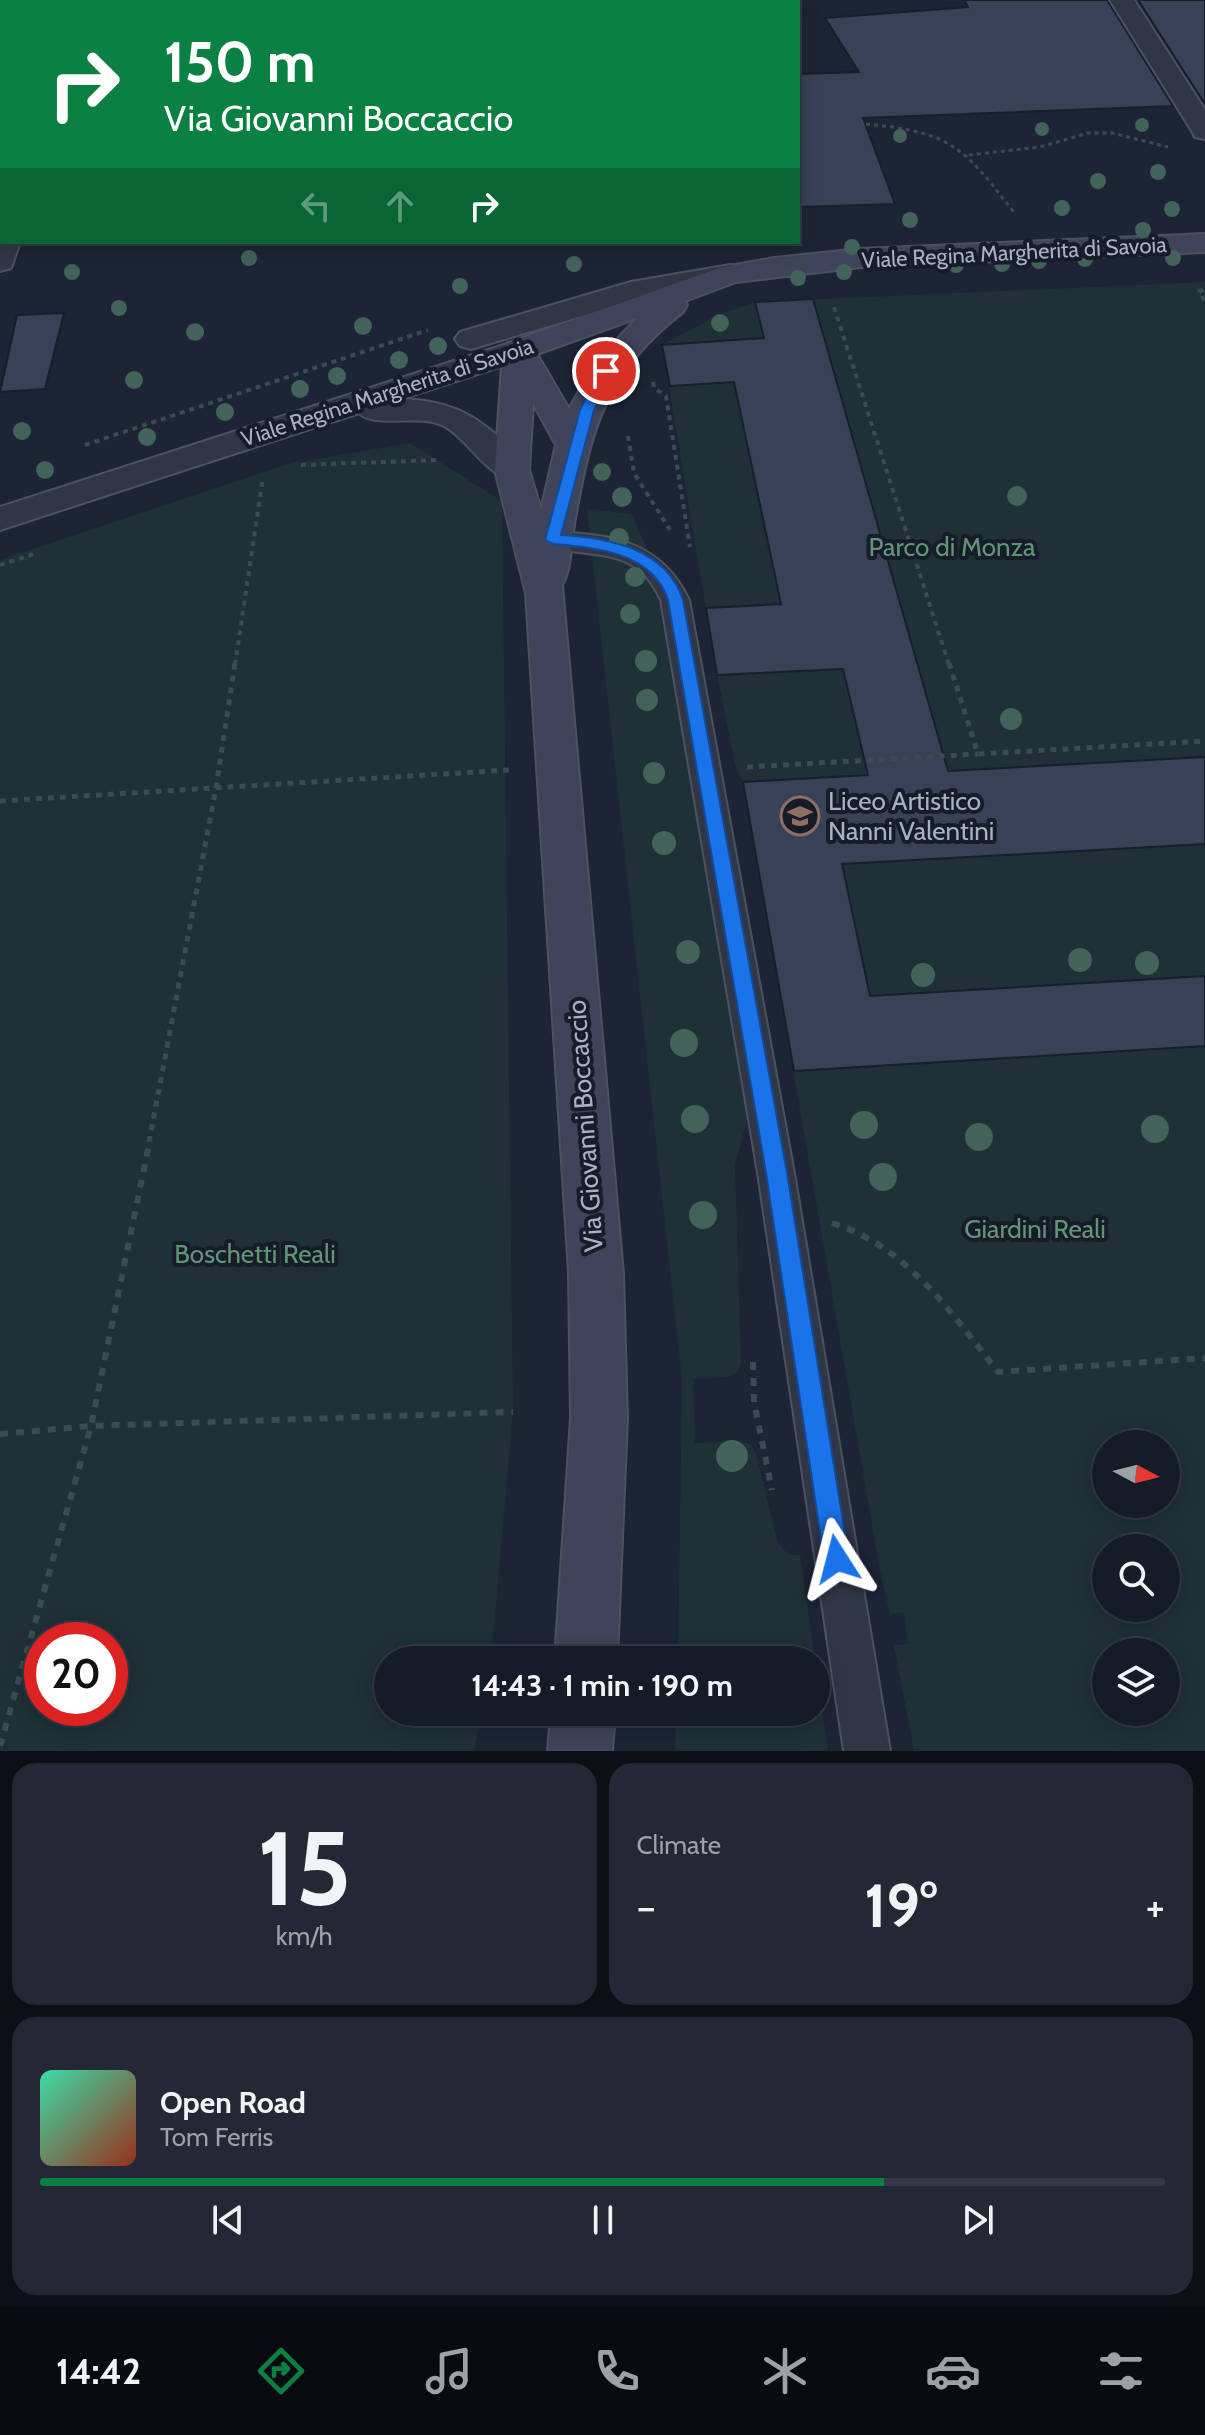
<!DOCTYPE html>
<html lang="en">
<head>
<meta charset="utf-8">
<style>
  body { margin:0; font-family:Cabin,sans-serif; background:#232834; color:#f1f3f6; height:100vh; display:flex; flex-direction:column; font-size:30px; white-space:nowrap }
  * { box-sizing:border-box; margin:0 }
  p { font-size:26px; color:#9ea1a8 }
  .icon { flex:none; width:44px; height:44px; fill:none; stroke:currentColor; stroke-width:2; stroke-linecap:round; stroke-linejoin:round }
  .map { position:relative; height:1751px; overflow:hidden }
  .side { display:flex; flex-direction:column; gap:12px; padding:12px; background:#0c0f16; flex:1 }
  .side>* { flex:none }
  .top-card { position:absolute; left:0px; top:0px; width:800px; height:244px; box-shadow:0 4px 20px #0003,0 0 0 2px #353945; background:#0b8043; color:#fff; overflow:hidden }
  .needle { width:52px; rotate:97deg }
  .fabs { position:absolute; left:1092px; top:1430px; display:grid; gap:16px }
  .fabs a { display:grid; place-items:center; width:88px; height:88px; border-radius:50%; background:#161b28; box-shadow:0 4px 20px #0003,0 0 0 2px #353945; font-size:40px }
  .speed { position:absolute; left:24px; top:1622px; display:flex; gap:16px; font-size:40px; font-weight:700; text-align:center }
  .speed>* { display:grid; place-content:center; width:104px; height:104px; border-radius:50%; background:#161b28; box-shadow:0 4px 20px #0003,0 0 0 2px #353945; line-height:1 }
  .speed .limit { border:12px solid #d22; background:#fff; color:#111 }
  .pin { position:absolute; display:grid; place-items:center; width:68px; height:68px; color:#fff; margin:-34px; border:4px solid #fff; border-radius:50%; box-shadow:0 2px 8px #0007 }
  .me { position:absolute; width:88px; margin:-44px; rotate:351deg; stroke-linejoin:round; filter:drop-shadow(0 0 6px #0008) }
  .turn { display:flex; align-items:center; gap:28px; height:168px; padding:0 32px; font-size:36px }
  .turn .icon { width:104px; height:104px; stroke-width:2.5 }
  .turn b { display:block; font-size:56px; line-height:68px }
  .lanes { display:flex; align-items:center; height:76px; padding:0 32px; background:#0003; justify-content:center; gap:40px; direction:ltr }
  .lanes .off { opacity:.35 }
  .big { font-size:60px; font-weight:700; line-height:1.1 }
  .side .widget { flex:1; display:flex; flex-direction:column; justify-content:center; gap:12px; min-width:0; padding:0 28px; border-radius:24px; background:#232834 }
  .side .dial { align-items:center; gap:0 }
  .dial b { font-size:104px; line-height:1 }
  .song { display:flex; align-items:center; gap:24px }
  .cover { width:96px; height:96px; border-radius:12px; background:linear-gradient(135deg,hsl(160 70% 55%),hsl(10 70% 35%)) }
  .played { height:8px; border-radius:4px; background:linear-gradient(90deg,#0b8043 75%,#353945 75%) }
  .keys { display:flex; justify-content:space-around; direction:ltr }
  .heat { display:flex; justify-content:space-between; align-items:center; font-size:44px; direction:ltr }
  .side .tiles { flex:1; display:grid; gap:12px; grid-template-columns:1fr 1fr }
  .widget:last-child { grid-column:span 2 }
  .trip { position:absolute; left:374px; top:1646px; width:456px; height:80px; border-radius:40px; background:#161b28; box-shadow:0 4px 20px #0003,0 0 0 2px #353945; font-weight:700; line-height:80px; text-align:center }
  .tabs { display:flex; height:128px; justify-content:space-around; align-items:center; background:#090b10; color:#9ea1a8 }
  .tabs .icon { width:56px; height:56px }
  .tabs .on { color:#0b8043 }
  .tabs b { font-size:36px; color:#f1f3f6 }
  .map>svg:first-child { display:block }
  .green { fill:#1f3037; fill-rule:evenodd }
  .building { fill:#394157; stroke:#191e2d; stroke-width:2 }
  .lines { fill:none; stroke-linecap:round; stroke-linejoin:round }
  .service-casing { stroke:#4c5162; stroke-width:4 }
  .minor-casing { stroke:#4c5162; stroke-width:4 }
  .tertiary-casing { stroke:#4c5162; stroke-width:4 }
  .secondary-casing { stroke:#4c5162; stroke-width:4 }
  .path-far3 { stroke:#3a4c52; stroke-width:3; stroke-dasharray:4 4; stroke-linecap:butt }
  .path-far2 { stroke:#3a4c52; stroke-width:4; stroke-dasharray:5 5; stroke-linecap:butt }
  .path-far1 { stroke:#3a4c52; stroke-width:5; stroke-dasharray:6 6; stroke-linecap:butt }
  .path { stroke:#3a4c52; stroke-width:6; stroke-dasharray:8 8; stroke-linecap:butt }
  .service { fill:#313646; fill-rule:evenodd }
  .minor { fill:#313646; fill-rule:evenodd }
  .tertiary { fill:#313646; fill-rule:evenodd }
  .secondary { fill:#3f445a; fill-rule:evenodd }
  .tree { fill:#436259 }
  .route { fill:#1a73e8; stroke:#114b97; stroke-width:2 }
  .labels { text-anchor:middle; stroke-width:8; stroke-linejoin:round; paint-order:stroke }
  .far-street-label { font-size:22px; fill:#aab0c4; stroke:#171c2a }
  .park-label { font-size:26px; fill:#629575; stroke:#171c2a }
  .poi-label { font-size:26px; fill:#aab0c4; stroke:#171c2a; text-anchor:start }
  .street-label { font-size:26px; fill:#aab0c4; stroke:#171c2a }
</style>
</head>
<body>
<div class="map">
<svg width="1205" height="1751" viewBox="0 0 1205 1751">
  <rect width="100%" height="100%" fill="#1d2436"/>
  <g class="green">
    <path d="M 1205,282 L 1205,1751 L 914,1751 L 894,1645 L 908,1644 L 904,1612 L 890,1614 L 881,1576 L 743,782 L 736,768 L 717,675 L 662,345 L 720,314 L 755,302 ZM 1106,1444 L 1166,1444 L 1166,1504 L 1106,1504 ZM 1106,1548 L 1166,1548 L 1166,1608 L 1106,1608 ZM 1106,1652 L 1166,1652 L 1166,1712 L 1106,1712 Z"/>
    <path d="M 410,443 L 502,501 L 513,1412 L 491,1660 L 388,1660 L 388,1712 L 482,1712 L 474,1751 L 0,1751 L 0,560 L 288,464 ZM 42,1640 L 110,1640 L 110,1708 L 42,1708 Z"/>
    <polygon points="587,509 631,514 669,594 750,1110 735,1165 741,1363 738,1372 728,1377 693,1379 695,1443 736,1441 750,1444 756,1453 778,1543 788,1554 800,1555 815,1660 678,1660 682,1380"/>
    <polygon points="816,1665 828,1751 675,1751 676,1712 816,1712"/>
  </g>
  <g class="building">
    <polygon points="964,0 1107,0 1173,106 863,118 895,204 798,207 798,74 859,72 825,18 968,7"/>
    <polygon points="1138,0 1205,0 1205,104"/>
    <polygon points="813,299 948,771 1205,757 1205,844 842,864 870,996 1205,976 1205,1046 794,1071 743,782 868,775 843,669 717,675 706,608 781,604 734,382 670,386 662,345 764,338 755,302"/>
    <polygon points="64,313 45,389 0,392 17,315"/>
  </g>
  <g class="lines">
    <defs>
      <path id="service" d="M 553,532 C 613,535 661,541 689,600 L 794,1173 L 890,1751 L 844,1751 L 758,1173 L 661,600 C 636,544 592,559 544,546 L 540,540 L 544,534 Z"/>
      <g id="minor">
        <polygon points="0,0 38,0 2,2 2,7"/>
        <polygon points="1110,0 1134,0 1205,110 1205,139 1195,137 1192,131"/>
        <polygon points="0,234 2,242 20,242 11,268 0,271"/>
      </g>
      <g id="tertiary">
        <polygon points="730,265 741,268 745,274 741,280 646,297 471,349 460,346 455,339 460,332 631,282"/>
        <path d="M 519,340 L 530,343 L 535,350 L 530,357 L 401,399 C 461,401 484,421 524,462 L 529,470 L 524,478 C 490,486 472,441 444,426 C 420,413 374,429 359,413 L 0,530 L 0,507 Z"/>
      </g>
      <g id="secondary">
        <path d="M 1205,234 L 1205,252 L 861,267 L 736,282 L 685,301 L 687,305 L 683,312 C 606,372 591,427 575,519 C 571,539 572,568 562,585 L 623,1273 L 627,1418 L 617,1660 L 555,1660 L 571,1418 L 569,1273 L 526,593 L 495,470 L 503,350 L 508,343 L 719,268 L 774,258 L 861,249 ZM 637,318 L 595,363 L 569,409 L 537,354 ZM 533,403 L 556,445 L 541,510 L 529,470 Z"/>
        <polygon points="551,1712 615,1712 612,1751 548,1751"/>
      </g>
    </defs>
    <use href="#service" class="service-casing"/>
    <use href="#minor" class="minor-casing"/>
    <use href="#tertiary" class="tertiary-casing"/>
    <use href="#secondary" class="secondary-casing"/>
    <g class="path-far3">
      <path d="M 866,124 C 953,132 964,148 1016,215"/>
      <polyline points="969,155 1040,147 1088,133 1112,133 1168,147"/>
      <polyline points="1200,292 1205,290"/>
    </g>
    <g class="path-far2">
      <polyline points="1203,290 1199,291 1205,302"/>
      <polyline points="834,307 949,665"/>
      <polyline points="653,382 654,388 666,396 690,547"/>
      <polyline points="628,436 634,473 670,530"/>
      <polyline points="85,445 428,330"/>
      <polyline points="301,465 438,460"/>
      <polyline points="0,565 37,553"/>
      <polyline points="235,665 263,477"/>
    </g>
    <g class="path-far1">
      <polyline points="949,663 978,754 1205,741"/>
      <polyline points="747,767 978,754"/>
      <polyline points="0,801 509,770"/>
      <polyline points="149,1142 216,788 235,663"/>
    </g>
    <g class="path">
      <path d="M 832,1223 C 907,1246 951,1313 998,1372 L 1205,1358"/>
      <polyline points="753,1362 754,1402 772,1490"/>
      <polyline points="0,1434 91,1426 513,1412"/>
      <polyline points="0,1746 91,1426 150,1140"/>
    </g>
    <use href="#service" class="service"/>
    <use href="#minor" class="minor"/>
    <use href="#tertiary" class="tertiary"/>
    <use href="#secondary" class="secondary"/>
  </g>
  <g class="tree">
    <circle cx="1142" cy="125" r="7"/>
    <circle cx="1042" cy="129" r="7"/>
    <circle cx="900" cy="136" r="7"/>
    <circle cx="1158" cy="172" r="8"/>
    <circle cx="1098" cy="181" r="8"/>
    <circle cx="1062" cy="208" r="8"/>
    <circle cx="1172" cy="209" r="8"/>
    <circle cx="910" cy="220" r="8"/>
    <circle cx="1143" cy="230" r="8"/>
    <circle cx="852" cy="247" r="8"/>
    <circle cx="249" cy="258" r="8"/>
    <circle cx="1173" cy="258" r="8"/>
    <circle cx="1085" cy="259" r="8"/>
    <circle cx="1039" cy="261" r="8"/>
    <circle cx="574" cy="264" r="8"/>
    <circle cx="1002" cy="264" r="8"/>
    <circle cx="956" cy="265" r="8"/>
    <circle cx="72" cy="272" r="8"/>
    <circle cx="844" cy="272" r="8"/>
    <circle cx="798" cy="278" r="8"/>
    <circle cx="460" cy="286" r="8"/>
    <circle cx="119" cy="308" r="8"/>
    <circle cx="720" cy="323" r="9"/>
    <circle cx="363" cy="326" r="9"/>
    <circle cx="195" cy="332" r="9"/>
    <circle cx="438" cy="346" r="9"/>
    <circle cx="399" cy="360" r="9"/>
    <circle cx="337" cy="376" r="9"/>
    <circle cx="134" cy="380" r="9"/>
    <circle cx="300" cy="389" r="9"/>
    <circle cx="225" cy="412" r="9"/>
    <circle cx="22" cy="431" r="9"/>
    <circle cx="147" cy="437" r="9"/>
    <circle cx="45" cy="470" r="9"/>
    <circle cx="602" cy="472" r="9"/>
    <circle cx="1017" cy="496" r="10"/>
    <circle cx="622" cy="497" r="10"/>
    <circle cx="619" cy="538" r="10"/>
    <circle cx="635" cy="577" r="10"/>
    <circle cx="630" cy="614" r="10"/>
    <circle cx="646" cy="661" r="11"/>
    <circle cx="647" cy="700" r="11"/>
    <circle cx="1011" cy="719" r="11"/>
    <circle cx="654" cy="773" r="11"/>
    <circle cx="664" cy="843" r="12"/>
    <circle cx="688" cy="952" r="12"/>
    <circle cx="1080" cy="960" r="12"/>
    <circle cx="1147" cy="963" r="12"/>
    <circle cx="923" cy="975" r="12"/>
    <circle cx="684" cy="1043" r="14"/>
    <circle cx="695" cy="1119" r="14"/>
    <circle cx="864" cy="1125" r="14"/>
    <circle cx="1155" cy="1129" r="14"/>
    <circle cx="979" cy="1137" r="14"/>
    <circle cx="883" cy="1177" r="14"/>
    <circle cx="703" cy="1215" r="14"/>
    <circle cx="732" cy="1456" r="16"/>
  </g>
  <path class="route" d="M 601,368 L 613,371 L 594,410 L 561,535 C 610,538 667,549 683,600 L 787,1173 L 849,1559 L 845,1567 L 837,1571 L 828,1567 L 824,1559 L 766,1173 L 668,600 C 653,553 596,547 553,544 L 545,540 L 580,410 Z"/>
  <defs>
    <symbol id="school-ring" viewBox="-11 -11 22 22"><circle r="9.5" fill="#171c2a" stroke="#8d6e63" stroke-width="1.5"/><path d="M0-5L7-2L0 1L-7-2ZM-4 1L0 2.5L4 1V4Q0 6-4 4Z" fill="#8d6e63"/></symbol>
  </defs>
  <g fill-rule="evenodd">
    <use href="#school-ring" x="778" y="794" width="44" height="44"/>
  </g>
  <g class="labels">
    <g class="far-street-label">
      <text transform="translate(1014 252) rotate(-3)" y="8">Viale Regina Margherita di Savoia</text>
      <text transform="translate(387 392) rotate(-18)" y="8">Viale Regina Margherita di Savoia</text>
    </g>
    <g class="park-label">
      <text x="952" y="556">Parco di Monza</text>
      <text x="1035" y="1238">Giardini Reali</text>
      <text x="255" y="1263">Boschetti Reali</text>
    </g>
    <g class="poi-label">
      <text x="828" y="810">Liceo Artistico<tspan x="828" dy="30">Nanni Valentini</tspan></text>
    </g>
    <g class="street-label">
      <text transform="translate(585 1126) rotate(-94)" y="9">Via Giovanni Boccaccio</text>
    </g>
  </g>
</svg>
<div class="fabs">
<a><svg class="needle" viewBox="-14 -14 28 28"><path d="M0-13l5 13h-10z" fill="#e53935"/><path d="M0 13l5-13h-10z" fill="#9ea1a8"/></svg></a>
<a><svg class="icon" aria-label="search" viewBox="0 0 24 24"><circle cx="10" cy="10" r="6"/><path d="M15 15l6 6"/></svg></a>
<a><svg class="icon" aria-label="layers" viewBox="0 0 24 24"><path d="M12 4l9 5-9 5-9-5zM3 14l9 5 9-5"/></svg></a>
</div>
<div class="speed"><div class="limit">20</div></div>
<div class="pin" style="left:606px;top:371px;background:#d93025"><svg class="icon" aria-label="arrive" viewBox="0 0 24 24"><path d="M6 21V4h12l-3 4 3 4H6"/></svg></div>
<svg class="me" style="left:837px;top:1559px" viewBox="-20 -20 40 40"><path d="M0-17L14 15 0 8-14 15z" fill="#1a73e8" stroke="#fff" stroke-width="4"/></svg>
<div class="trip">14:43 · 1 min · 190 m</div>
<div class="top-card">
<div class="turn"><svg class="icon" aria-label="right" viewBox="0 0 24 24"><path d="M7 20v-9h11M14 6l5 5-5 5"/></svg><div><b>150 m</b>Via Giovanni Boccaccio</div></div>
<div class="lanes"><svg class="icon off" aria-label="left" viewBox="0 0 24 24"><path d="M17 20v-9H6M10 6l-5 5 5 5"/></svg><svg class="icon off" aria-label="ahead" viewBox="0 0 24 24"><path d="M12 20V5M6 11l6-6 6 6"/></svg><svg class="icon" aria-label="right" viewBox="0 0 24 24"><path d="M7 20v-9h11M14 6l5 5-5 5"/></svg></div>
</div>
</div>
<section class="side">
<div class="tiles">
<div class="widget dial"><b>15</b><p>km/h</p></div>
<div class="widget"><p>Climate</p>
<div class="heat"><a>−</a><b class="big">19°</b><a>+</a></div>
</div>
<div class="widget">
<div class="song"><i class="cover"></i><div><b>Open Road</b><p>Tom Ferris</p></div></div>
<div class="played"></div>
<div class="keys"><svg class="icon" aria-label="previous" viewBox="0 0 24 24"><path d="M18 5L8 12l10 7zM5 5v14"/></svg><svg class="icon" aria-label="pause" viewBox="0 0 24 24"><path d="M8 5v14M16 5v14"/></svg><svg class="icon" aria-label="next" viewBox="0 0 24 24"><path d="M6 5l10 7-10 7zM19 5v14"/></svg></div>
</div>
</div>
</section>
<nav class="tabs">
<b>14:42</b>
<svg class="icon on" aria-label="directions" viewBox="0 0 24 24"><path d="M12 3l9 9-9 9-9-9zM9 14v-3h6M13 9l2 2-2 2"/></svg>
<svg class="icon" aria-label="music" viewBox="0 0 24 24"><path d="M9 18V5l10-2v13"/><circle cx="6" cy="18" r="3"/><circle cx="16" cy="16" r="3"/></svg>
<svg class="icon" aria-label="phone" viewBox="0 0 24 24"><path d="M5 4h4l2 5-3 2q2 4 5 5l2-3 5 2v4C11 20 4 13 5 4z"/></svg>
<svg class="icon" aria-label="climate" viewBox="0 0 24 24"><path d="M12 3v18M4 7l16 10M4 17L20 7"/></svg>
<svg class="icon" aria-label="car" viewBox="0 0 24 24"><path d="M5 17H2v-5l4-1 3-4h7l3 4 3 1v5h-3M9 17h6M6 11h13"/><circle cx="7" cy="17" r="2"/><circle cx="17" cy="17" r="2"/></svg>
<svg class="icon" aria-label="filters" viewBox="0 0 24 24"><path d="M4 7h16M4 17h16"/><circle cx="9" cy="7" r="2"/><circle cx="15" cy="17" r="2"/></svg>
</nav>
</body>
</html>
